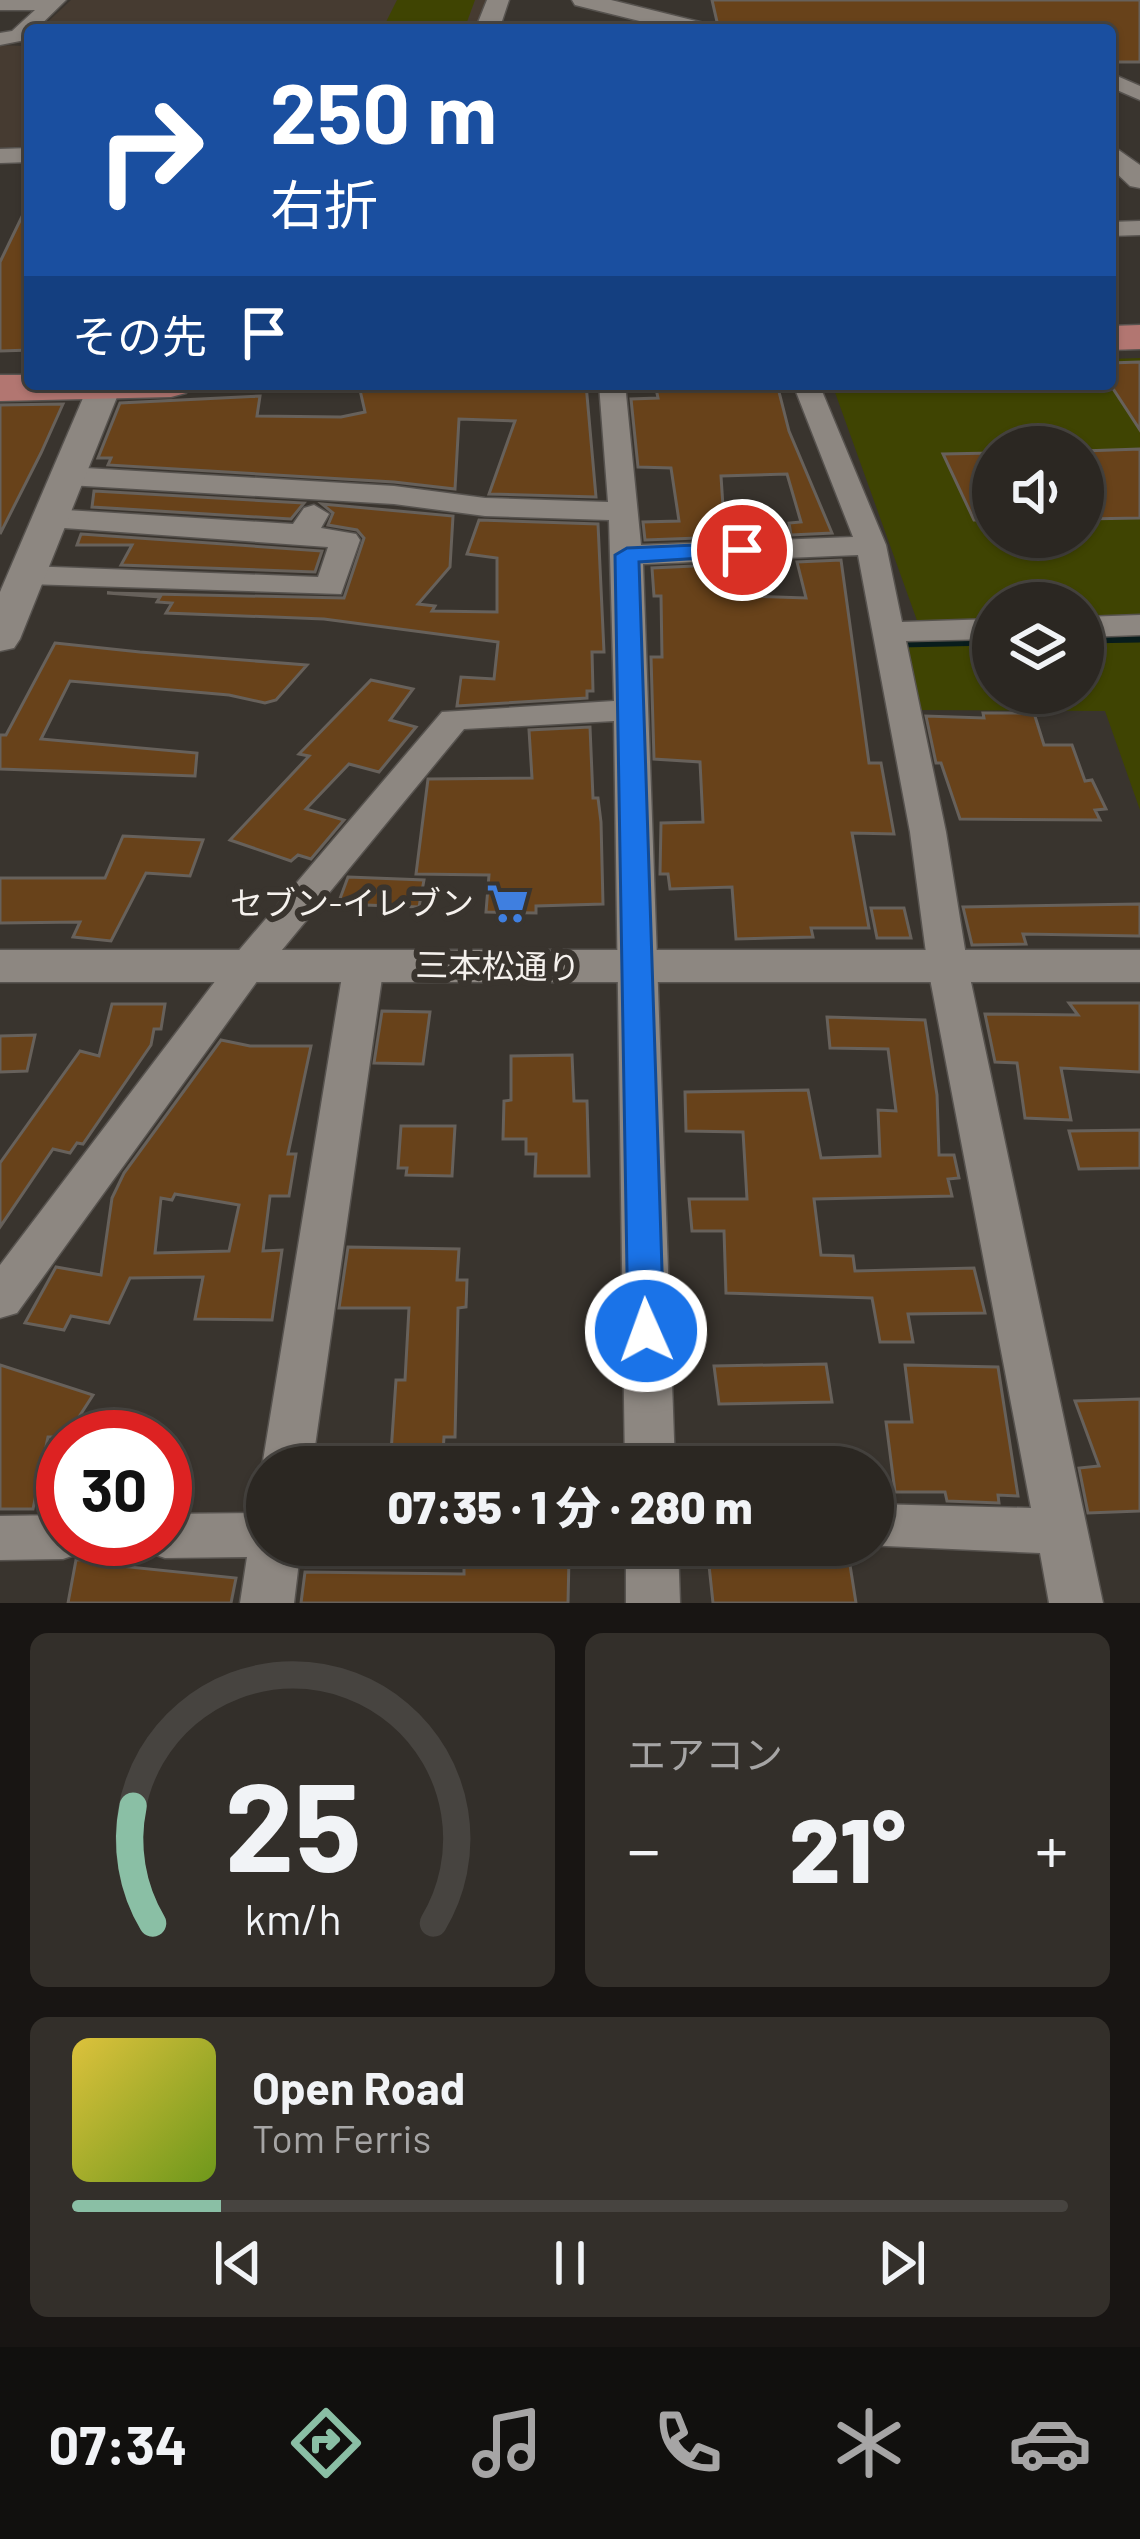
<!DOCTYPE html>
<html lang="ja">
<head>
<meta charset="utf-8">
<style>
  body { margin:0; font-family:Barlow,"Noto Sans JP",sans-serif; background:#332f2a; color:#f1f3f6; height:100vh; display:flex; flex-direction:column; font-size:45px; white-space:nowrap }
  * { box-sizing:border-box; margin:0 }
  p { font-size:39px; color:#a6a5a5 }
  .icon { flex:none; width:66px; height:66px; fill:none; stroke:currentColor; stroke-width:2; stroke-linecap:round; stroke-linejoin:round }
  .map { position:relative; height:1603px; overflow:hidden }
  .sheet { display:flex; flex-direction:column; gap:30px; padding:30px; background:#181513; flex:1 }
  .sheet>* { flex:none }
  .banner { position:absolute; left:24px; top:24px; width:1092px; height:366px; border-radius:12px; box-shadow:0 3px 9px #0004,0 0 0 3px #474440; background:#1a4fa0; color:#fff; overflow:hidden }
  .tools { position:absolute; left:972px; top:426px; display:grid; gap:24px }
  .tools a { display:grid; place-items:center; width:132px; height:132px; border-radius:50%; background:#2b2722; box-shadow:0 3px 9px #0004,0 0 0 3px #474440; font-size:60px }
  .speed { position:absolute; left:36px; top:1410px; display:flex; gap:24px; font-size:60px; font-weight:700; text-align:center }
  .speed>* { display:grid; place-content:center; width:156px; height:156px; border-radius:50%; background:#2b2722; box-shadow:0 3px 9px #0004,0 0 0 3px #474440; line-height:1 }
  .speed .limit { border:18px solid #d22; background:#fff; color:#111 }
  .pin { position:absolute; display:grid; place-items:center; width:102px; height:102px; color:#fff; margin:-51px; border:6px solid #fff; border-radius:50%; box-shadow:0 3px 12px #0007 }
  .me { position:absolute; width:132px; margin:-66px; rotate:358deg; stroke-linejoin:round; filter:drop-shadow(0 0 9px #0008) }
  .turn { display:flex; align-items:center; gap:42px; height:252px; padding:0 48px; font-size:54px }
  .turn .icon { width:156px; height:156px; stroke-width:2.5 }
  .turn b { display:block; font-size:84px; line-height:102px }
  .then { display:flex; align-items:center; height:114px; padding:0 48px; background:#0003; gap:24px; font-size:45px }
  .big { font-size:90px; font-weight:800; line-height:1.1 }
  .sheet .card { flex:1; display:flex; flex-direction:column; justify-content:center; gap:18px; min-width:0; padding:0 42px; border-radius:18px; background:#332f2a }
  .sheet .dial { align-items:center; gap:0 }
  .dial svg { height:312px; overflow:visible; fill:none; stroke:#474440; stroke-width:7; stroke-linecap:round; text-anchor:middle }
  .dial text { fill:#f1f3f6; stroke:none }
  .song { display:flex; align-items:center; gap:36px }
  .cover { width:144px; height:144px; border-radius:18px; background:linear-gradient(135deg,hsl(50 70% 55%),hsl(80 70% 35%)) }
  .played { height:12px; border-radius:6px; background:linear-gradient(90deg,#8abfa5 15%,#474440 15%) }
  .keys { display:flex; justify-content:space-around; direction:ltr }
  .heat { display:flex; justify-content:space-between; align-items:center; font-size:66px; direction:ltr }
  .sheet .tiles { flex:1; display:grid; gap:30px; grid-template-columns:1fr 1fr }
  .card:last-child { grid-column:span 2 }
  .trip { position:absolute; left:246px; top:1446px; width:648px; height:120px; border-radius:60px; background:#2b2722; box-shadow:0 3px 9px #0004,0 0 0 3px #474440; font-weight:800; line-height:120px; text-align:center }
  .menu { display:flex; height:192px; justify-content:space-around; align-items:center; background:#11100e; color:#a6a5a5 }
  .menu .icon { width:84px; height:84px }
  .menu .active { color:#8abfa5 }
  .menu b { font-size:54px; color:#f1f3f6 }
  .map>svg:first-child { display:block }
  .built { fill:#463b31 }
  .green { fill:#3f4402; fill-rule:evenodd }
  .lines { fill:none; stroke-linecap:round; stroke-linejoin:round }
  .stream { stroke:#081c1c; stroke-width:9 }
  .building { fill:#68421a; stroke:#67615b; stroke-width:3; fill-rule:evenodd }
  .minor-casing { stroke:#57534f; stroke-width:3 }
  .tertiary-casing { stroke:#57534f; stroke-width:3 }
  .primary-casing { stroke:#57534f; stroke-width:3 }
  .minor { fill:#8d8781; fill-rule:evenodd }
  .tertiary { fill:#8d8781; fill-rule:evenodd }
  .primary { fill:#b27671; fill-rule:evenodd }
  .route { fill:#1a73e8; stroke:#114b97; stroke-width:3 }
  .labels { text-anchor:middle; stroke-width:12; stroke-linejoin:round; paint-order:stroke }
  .poi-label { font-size:33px; fill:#f5f1ed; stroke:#39342e; text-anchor:end }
  .street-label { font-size:33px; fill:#f5f1ed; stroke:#39342e }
</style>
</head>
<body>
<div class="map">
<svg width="1140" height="1603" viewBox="0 0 1140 1603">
  <rect width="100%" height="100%" fill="#39342e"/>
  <g class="built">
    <polygon points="71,0 486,0 481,30 39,30"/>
    <polygon points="30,38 30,146 0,148 0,45 22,46"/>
  </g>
  <g class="green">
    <polygon points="397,0 475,0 464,30 383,28"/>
    <path d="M 1140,358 L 1140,618 L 1083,620 L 1083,603 L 993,603 L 993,623 L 919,626 L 832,384 L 1110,384 L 1110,359 ZM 993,447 L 1083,447 L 1083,537 L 993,537 Z"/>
    <polygon points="1140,634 1140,810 1105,711 913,710 897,638 993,636 993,693 1083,693 1083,635"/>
  </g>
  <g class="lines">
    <g class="stream">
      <polyline points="1083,639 1140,638"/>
      <polyline points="899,643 993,641"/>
    </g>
  </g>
  <g class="building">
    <polygon points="712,0 1140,0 1140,62 1110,62 1110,30 940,30 939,25 763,30 718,26"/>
    <polygon points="30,200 30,350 0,351 0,262"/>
    <polygon points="1140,362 1140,430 1110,384 1110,363"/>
    <polygon points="467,384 586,384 596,497 489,494 515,421 459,419 455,489 394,482 108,465 111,458 98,458 120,403 260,396 257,416 341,417 365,412 360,390"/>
    <polygon points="655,384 777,384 789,431 832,533 791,535 789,523 801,522 787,474 721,476 725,537 645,540 643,522 679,521 671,468 638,467 631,399 658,398"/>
    <polygon points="63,404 41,453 0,534 0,405"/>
    <polygon points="1140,449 1140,518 1083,519 1083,451"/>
    <polygon points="993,453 993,520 974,520 943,454"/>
    <polygon points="94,491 304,503 291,519 92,507"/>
    <polygon points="322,504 453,516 450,567 418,604 435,606 432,611 497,612 497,558 467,554 479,520 598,524 604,652 592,652 593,691 587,691 587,698 457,706 461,677 494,679 498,642 324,619 166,613 172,603 157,602 160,597 107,593 344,598 364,538 357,530 328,525 333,513"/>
    <polygon points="81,534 322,551 315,572 121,565 132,545 77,545"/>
    <polygon points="841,560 869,763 881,763 894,834 852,833 869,928 811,928 813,937 736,939 732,887 670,889 668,874 660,874 661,823 703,822 700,762 654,759 651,657 662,657 661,596 654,596 652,568 715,565 721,595 806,598 797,562"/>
    <polygon points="55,643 140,652 307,665 276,700 265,703 229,695 70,681 41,739 197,753 195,776 0,769 0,735 6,735"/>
    <polygon points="371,680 413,689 390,720 416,727 379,772 349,764 306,809 344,820 311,859 298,855 291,861 230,840 309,756 299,754"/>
    <polygon points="983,713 1034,713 1044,745 1072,745 1085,781 1092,780 1106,809 1095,810 1100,820 960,819 941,763 936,763 926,716 984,718"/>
    <polygon points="590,727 593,798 598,798 601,822 603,904 536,906 536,913 486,912 489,875 416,874 428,779 532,778 529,730"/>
    <polygon points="123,836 203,840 190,876 146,873 111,941 73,937 80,922 0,923 0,878 105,878"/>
    <polygon points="348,877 424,880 419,907 338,904"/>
    <polygon points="1140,904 1140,936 1023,934 1026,944 972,945 963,907"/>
    <polygon points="871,908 904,908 911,938 877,938"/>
    <polygon points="1069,1003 1140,1003 1140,1072 1061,1068 1071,1120 1025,1118 1017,1063 995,1062 985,1014 1078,1015"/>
    <polygon points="112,1004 165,1004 161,1029 154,1029 151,1045 83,1144 77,1143 70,1153 53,1149 0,1227 0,1163 80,1051 99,1056"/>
    <polygon points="382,1011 430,1012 423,1064 374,1063"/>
    <polygon points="827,1017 925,1020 937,1095 939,1155 954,1155 959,1178 948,1179 952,1196 814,1199 821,1255 853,1256 855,1271 974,1268 985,1313 908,1314 913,1342 880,1342 872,1298 726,1293 724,1231 692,1231 689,1199 747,1199 743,1132 686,1131 685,1092 808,1090 821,1158 880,1156 878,1110 896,1111 888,1049 830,1048"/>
    <polygon points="35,1035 27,1071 0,1072 0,1036"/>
    <path d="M 221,1040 L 250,1046 L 311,1046 L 288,1154 L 296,1154 L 289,1196 L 270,1196 L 263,1251 L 282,1250 L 272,1320 L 195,1319 L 203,1277 L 130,1278 L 109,1323 L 71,1316 L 64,1330 L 25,1323 L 56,1267 L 101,1275 L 112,1198 L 124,1173 ZM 175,1194 L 239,1205 L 229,1251 L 155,1253 L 161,1198 L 172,1200 Z"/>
    <polygon points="572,1055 574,1101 587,1101 589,1176 535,1176 536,1154 526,1154 526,1139 503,1139 504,1101 511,1100 511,1056"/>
    <polygon points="401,1126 455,1126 452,1176 406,1175 407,1168 398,1168"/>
    <polygon points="1140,1130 1140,1168 1079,1169 1069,1131"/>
    <polygon points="348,1247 459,1249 457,1280 467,1280 466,1307 458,1308 455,1437 444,1437 442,1467 390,1467 396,1380 405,1380 409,1308 339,1308"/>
    <polygon points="826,1364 832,1402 719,1404 714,1366"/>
    <polygon points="0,1365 93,1395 66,1437 48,1437 33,1509 0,1509"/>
    <polygon points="905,1365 998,1367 1018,1496 998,1495 999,1503 947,1501 945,1492 895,1492 886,1422 912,1422"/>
    <polygon points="1140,1399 1140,1511 1088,1513 1079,1468 1099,1466 1075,1401"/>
    <polygon points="774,1554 776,1566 850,1565 856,1603 713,1603 708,1556"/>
    <polygon points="531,1557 569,1558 568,1603 301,1603 305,1572 464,1574 464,1566 531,1566"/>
    <polygon points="111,1558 110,1565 236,1578 231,1603 68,1603 76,1560"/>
  </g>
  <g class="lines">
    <defs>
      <g id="minor">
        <polygon points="0,0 66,0 25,40 0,45 0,33 12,31 35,10 0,10"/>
        <polygon points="1110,73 1140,86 1140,100 1110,87"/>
        <polygon points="30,148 30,162 0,163 0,149"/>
        <polygon points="1140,221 1140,235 1110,236 1110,222"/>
        <polygon points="599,384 625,384 641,545 853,537 793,384 819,384 886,545 902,622 993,619 993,639 906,641 946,832 968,968 1103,1603 1049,1603 1040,1553 864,1545 873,1545 873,1504 1031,1508 928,968 910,832 858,555 643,564 675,1467 625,1467 614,721 464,729 263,973 17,1313 0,1318 0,1265 235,955 442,712 614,701 609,520 485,516 394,504 68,485 54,476 68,467 394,486 485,498 608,502"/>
        <polygon points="314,505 329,514 321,528 356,534 360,540 341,594 27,584 12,575 27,566 318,577 328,547 50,527 35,518 50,509 293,524 304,508"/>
        <polygon points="1140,615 1140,635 1083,637 1083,617"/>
        <polygon points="364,951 378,955 384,964 312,1467 267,1467 267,1478 262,1467 344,964 350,955"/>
        <polygon points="267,1513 267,1545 301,1545 294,1603 240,1603 247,1557 165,1558 147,1552 140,1539 165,1539 165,1514"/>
        <polygon points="63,1515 63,1539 88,1539 81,1553 63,1559 0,1560 0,1516"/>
        <polygon points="626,1545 678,1545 680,1603 626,1603"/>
      </g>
      <g id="tertiary">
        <polygon points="487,0 509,0 499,30 475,30"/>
        <polygon points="572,0 611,0 712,25 716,30 676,30 575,5"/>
        <polygon points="1110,144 1140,165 1140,188 1130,186 1110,167"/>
        <polygon points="89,384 121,387 20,639 14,648 0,651 0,592"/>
        <rect x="0" y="950" width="1140" height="32"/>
      </g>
      <g id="primary">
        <polygon points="1140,325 1140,349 1110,350 1110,326"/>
        <polygon points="0,375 30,375 30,384 192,384 186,393 171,397 0,401"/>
      </g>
    </defs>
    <use href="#minor" class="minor-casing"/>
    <use href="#tertiary" class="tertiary-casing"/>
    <use href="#primary" class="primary-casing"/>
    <use href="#minor" class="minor"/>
    <use href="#tertiary" class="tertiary"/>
    <use href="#primary" class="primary"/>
  </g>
  <polygon class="route" points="742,543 750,545 750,555 639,562 664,1331 659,1341 646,1345 633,1341 628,1331 615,555 627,548"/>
  <defs>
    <symbol id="supermarket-bare" viewBox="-9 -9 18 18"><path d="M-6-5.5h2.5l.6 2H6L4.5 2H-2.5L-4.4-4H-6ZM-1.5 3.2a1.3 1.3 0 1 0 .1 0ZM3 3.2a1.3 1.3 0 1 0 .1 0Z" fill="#3f7fe0" stroke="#39342e" stroke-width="2.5" paint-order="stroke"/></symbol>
  </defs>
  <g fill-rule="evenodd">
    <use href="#supermarket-bare" x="478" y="874" width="59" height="59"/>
  </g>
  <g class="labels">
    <g class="poi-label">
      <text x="474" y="915">セブン-イレブン</text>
    </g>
    <g class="street-label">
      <text transform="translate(498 966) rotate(1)" y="12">三本松通り</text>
    </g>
  </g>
</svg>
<div class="tools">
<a><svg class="icon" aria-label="sound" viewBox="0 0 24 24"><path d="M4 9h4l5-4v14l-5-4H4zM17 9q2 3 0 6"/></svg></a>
<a><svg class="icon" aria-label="layers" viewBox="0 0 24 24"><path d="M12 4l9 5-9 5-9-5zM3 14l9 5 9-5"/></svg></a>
</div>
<div class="speed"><div class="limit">30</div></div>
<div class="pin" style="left:742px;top:550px;background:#d93025"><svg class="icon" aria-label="arrive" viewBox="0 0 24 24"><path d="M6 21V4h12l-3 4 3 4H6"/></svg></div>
<svg class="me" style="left:646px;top:1331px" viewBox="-20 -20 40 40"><circle r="17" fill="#1a73e8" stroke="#fff" stroke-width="3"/><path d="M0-11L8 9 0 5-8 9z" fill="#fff"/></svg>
<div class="trip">07:35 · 1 分 · 280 m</div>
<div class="banner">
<div class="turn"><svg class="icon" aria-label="right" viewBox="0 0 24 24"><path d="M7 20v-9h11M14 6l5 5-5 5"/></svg><div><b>250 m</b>右折</div></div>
<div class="then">その先<svg class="icon" aria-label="arrive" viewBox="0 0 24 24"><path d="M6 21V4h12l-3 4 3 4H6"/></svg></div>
</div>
</div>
<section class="sheet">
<div class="tiles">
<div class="card dial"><svg viewBox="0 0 100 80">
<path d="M14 69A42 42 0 1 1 86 69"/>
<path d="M14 69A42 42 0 0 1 9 39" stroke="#8abfa5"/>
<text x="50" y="56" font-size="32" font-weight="700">25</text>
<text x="50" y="72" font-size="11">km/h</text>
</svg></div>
<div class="card"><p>エアコン</p>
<div class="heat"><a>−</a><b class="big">21°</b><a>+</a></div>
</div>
<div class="card">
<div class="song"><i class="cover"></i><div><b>Open Road</b><p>Tom Ferris</p></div></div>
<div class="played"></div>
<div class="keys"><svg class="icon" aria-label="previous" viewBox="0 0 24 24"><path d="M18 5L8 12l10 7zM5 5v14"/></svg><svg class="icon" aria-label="pause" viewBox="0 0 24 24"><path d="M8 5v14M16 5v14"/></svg><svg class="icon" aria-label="next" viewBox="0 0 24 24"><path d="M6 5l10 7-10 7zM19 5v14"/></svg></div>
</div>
</div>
</section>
<nav class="menu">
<b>07:34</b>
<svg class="icon active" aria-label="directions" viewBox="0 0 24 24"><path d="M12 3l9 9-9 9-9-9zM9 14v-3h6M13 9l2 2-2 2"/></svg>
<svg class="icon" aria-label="music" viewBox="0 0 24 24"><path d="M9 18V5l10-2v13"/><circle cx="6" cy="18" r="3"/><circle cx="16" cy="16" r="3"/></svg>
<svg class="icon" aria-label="phone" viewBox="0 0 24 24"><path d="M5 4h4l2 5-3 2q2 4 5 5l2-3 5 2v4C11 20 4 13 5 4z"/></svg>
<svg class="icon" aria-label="climate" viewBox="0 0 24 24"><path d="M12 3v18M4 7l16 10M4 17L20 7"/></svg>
<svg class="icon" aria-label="car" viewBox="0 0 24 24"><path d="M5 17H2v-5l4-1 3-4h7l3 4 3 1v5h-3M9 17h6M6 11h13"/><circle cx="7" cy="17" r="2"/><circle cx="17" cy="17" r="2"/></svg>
</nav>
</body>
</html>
